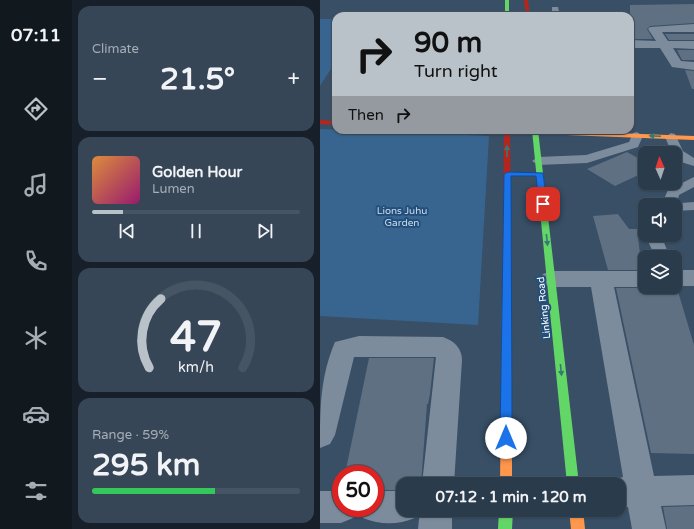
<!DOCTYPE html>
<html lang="en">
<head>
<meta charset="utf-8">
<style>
  body { margin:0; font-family:"Varela Round",sans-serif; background:#364656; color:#f1f3f6; height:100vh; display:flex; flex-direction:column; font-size:15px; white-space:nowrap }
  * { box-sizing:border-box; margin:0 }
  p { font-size:13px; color:#a5adb5 }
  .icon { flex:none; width:22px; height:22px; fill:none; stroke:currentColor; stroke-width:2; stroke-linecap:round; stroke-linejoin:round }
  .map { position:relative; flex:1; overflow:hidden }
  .sheet { display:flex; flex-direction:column; gap:6px; padding:6px; background:#17202a; width:248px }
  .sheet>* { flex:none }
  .top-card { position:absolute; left:12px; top:12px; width:302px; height:122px; border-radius:12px; box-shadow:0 1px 3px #0004,0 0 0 1px #465564; background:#b9c1c9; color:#111; overflow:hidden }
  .needle { width:26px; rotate:357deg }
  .controls { position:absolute; left:318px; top:146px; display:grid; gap:8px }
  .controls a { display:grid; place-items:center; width:44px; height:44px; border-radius:8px; background:#2a3b4c; box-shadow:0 1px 3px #0004,0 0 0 1px #465564; font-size:20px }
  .speed { position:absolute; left:12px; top:465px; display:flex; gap:8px; font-size:20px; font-weight:700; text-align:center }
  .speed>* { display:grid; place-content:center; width:52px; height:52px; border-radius:50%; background:#2a3b4c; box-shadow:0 1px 3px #0004,0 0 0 1px #465564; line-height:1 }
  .speed .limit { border:6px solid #d22; background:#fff; color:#111 }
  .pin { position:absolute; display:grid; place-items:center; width:34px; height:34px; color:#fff; margin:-17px; border-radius:8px; box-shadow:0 2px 6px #0006 }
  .me { position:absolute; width:44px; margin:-22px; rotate:0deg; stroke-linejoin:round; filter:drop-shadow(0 0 3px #0008) }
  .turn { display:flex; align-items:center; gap:14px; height:84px; padding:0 16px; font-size:18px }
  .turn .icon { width:52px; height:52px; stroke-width:2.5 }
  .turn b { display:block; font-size:28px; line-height:34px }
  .then { display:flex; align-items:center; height:38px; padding:0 16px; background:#0003; gap:8px; font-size:15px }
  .big { font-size:30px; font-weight:700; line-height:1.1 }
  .sheet .tile { flex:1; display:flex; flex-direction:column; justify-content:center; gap:6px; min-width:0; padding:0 14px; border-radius:12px; background:#364656 }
  .sheet .dial { align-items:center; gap:0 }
  .dial svg { height:104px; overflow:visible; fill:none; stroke:#465564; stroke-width:7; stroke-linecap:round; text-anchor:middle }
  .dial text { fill:#f1f3f6; stroke:none }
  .song { display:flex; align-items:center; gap:12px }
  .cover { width:48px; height:48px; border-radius:6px; background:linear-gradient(135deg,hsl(30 70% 55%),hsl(320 70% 35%)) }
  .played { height:4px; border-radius:2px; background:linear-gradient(90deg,#b9c1c9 15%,#465564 15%) }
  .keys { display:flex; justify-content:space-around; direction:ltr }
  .heat { display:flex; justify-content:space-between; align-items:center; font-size:22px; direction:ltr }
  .charge { height:6px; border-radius:3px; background:linear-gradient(90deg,#34c759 59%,#465564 0) }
  .trip { position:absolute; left:76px; top:477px; width:230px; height:40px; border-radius:12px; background:#2a3b4c; box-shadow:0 1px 3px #0004,0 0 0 1px #465564; font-weight:700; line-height:40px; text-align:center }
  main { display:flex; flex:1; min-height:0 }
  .menu { display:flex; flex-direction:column; width:72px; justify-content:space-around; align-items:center; background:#11181e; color:#a5adb5 }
  .menu .icon { width:28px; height:28px }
  .menu .active { color:#b9c1c9 }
  .menu b { font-size:18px; color:#f1f3f6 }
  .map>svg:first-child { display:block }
  .green { fill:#376590 }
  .building { fill:#5e7082 }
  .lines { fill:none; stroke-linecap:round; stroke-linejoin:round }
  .lane { fill:#7c8c9d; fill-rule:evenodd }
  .street { fill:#7c8c9d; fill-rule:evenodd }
  .fast { fill:#63d668; fill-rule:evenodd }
  .slow { fill:#ff974d; fill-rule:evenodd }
  .jam { fill:#b3261e; fill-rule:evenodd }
  .oneway { fill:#377875 }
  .route { fill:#1a73e8; stroke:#114b97 }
  .labels { text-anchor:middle; stroke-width:4; stroke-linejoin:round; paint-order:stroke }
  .park-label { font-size:10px; fill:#c9dff4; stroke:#244f7a }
  .street-label { font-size:10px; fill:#fff; stroke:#244f7a }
</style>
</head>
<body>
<main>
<nav class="menu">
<b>07:11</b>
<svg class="icon active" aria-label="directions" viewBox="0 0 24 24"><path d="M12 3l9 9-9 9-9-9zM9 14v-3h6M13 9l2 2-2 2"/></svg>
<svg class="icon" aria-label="music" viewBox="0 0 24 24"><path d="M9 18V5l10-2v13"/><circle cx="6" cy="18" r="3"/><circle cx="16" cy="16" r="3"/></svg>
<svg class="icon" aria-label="phone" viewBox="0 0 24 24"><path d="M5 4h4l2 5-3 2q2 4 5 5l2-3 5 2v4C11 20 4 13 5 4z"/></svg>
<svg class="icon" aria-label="climate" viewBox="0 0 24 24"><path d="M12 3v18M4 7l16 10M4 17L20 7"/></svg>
<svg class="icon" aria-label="car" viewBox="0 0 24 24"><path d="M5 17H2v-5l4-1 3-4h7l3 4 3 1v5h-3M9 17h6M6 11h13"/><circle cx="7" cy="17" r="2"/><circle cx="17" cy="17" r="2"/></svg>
<svg class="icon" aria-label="filters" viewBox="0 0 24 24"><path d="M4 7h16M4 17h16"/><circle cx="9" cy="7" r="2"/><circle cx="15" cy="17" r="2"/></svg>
</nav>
<section class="sheet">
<div class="tile"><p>Climate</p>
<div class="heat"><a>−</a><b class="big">21.5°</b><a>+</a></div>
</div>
<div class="tile">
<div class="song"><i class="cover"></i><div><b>Golden Hour</b><p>Lumen</p></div></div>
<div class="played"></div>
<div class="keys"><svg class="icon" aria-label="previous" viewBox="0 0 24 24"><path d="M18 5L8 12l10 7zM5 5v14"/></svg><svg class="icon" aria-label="pause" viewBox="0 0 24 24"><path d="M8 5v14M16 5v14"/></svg><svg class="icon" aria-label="next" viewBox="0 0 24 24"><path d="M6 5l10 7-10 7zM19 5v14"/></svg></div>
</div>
<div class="tile dial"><svg viewBox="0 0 100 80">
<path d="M14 69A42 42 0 1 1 86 69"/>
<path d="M14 69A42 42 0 0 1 23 16" stroke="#b9c1c9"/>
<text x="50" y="56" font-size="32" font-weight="700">47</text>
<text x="50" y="72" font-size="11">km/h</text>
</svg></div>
<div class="tile"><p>Range · 59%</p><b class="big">295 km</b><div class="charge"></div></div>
</section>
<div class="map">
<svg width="374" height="529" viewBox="0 0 374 529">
  <rect width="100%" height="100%" fill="#384f66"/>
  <g class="green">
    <polygon points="0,19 16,19 16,61 0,86"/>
    <polygon points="0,129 169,136 158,325 0,316"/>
  </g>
  <g class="building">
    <polygon points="374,4 374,23 330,26 327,29 333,39 310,39 310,5"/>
    <polygon points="345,34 374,34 374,40 349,40"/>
    <polygon points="357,50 374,50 374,60 362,60"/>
    <polygon points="365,70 374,71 374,89 372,89"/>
    <polygon points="307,152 325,162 325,172 295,186 267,169"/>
    <polygon points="298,214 309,229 317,229 322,270 288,270 273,216"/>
    <polygon points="326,287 357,288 374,345 374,454 331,453 296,288 325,288"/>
    <polygon points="49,358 114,358 110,394 108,404 107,404 101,484 83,484 83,490 55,490 55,474 25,474"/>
    <polygon points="374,506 374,529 347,529 343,507"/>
  </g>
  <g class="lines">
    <g class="lane">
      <polygon points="232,7 238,7 240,16 232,16"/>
      <polygon points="317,132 323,136 318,147 267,163 218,165 212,161 218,157 266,155 309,142 313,133"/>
      <polygon points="351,133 355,134 363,151 374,158 374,166 364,163 355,157 355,153 352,153 345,137"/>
      <polygon points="374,177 374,187 359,195 358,199 361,203 374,202 374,210 355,211 355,205 348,205 344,199 348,190"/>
      <polygon points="325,235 341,235 347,250 344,254 339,255 334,254"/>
    </g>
    <g class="street">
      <polygon points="374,24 374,32 342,32 348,41 374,41 374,49 353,48 361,61 374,62 374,70 352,67 340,48 310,48 310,40 336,41 328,29 330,27"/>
      <rect x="355" y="270" width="19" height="16"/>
      <polygon points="231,271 325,271 325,287 294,287 334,476 374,475 374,505 341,506 346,529 312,529 308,507 299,507 299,484 287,484 288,481 303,477 271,287 231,287 223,284 220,279 223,274"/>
      <path d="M 39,336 L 123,337 C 134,341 142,348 142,360 L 134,484 L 102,484 L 116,357 L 34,357 L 15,435 L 10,444 L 0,448 C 0,409 0,377 15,342 Z"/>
      <polygon points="0,491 21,491 21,508 37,508 33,518 21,523 0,523"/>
      <path d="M 55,491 L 83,491 L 83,510 L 98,510 L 95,518 C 78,525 60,525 43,518 L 39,508 L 55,508 Z"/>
      <polygon points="100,510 132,510 132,529 98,529"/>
    </g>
    <g class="fast">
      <rect x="185" y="0" width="4" height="16"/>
      <polygon points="212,130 218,130 259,484 247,484"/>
      <polygon points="179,510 193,510 192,529 178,529"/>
    </g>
    <g class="slow">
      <polygon points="164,130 218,130 374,136 374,140 167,132"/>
      <polygon points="187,299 190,300 192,302 192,484 180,484 182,302 184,300"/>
      <polygon points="249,510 263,510 265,529 251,529"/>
    </g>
    <g class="jam">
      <polygon points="204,0 208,0 210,16 206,16"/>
      <polygon points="0,120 16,121 16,125 0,124"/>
      <polygon points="184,130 190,130 192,302 190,304 184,304 182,302"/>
    </g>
  </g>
  <defs><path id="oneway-solid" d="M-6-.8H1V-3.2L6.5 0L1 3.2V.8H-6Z"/></defs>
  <g class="oneway">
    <use href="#oneway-solid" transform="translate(335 136) rotate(-178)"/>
    <use href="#oneway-solid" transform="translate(187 151) rotate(-90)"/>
    <use href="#oneway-solid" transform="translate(227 240) rotate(84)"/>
    <use href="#oneway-solid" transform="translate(241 370) rotate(84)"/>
  </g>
  <polygon class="route" points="188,172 223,173 227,204 223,206 219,204 216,176 191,176 192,438 190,441 186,443 182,441 180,438 184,174"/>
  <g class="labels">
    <g class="park-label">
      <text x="82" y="214">Lions Juhu<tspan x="82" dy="12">Garden</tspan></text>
    </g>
    <g class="street-label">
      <text transform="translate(223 308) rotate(-96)" y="4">Linking Road</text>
    </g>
  </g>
</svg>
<div class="controls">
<a><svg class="needle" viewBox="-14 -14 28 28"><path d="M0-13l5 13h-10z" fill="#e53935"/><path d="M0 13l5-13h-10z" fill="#a5adb5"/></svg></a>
<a><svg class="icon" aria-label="sound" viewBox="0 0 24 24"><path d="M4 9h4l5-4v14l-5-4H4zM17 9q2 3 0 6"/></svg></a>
<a><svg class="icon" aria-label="layers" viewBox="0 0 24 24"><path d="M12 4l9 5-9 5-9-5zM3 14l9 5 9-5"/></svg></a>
</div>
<div class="speed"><div class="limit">50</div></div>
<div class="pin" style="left:223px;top:204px;background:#d93025"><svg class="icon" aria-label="arrive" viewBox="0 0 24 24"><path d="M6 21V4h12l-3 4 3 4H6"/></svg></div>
<svg class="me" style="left:186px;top:438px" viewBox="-20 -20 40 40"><circle r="19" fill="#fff"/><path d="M0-13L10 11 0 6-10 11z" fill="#1a73e8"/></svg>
<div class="trip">07:12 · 1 min · 120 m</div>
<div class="top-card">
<div class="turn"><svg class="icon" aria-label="right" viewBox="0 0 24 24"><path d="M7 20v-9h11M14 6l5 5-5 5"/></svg><div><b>90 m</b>Turn right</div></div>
<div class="then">Then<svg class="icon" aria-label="right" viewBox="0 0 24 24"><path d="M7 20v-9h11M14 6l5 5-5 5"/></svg></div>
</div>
</div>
</main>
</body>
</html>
